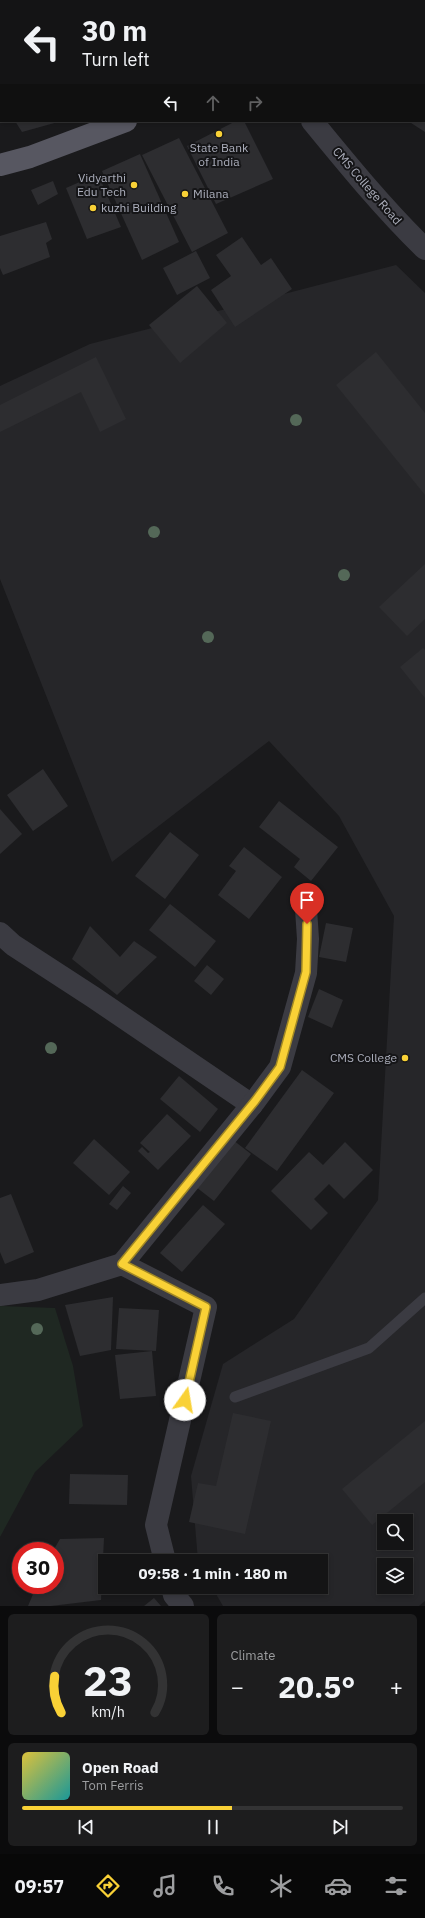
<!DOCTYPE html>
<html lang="en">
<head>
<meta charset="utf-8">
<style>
  body { margin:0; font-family:"IBM Plex Sans",sans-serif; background:#1d1d1e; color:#f1f3f6; height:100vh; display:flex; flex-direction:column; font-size:15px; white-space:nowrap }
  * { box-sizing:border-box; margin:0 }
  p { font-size:13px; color:#9d9ea0 }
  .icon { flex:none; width:22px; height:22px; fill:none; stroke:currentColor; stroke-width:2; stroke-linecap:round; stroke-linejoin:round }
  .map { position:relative; height:1606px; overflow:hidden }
  .side { display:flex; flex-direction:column; gap:8px; padding:8px; background:#0b0b0c; flex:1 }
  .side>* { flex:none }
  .hud { position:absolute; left:0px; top:0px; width:425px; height:122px; box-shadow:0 2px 6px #0003,0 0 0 1px #333334; background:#141415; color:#f1f3f6; overflow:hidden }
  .controls { position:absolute; left:377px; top:1514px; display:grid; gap:8px }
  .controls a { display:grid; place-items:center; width:36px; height:36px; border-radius:0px; background:#141415; box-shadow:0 2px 6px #0003,0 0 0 1px #333334; font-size:20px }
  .speed { position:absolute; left:12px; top:1542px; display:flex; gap:8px; font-size:20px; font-weight:700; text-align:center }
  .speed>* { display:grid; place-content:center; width:52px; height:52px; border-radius:50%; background:#141415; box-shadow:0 2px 6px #0003,0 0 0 1px #333334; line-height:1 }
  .speed .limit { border:6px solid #d22; background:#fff; color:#111 }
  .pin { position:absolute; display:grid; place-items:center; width:34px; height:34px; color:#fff; margin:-41px -17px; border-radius:50% 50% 50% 0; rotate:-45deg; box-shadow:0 0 4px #0007 }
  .pin .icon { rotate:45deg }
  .me { position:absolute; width:44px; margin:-22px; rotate:13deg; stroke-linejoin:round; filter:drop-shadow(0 0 3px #0008) }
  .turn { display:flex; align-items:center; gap:14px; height:84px; padding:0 16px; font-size:18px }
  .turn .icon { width:52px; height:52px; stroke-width:2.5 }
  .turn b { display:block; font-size:28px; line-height:34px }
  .lanes { display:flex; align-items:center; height:38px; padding:0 16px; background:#0003; justify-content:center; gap:20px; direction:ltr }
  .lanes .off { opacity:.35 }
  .big { font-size:30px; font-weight:800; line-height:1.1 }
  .side .tile { flex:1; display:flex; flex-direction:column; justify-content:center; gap:6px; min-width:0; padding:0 14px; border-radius:6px; background:#1d1d1e }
  .side .dial { align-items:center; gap:0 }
  .dial svg { height:104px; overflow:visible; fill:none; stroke:#333334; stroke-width:7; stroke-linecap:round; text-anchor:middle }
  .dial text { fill:#f1f3f6; stroke:none }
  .song { display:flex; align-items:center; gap:12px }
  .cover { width:48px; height:48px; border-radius:6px; background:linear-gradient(135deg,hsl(50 70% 55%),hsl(180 70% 35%)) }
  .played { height:4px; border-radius:2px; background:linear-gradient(90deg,#f9d136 55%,#333334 55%) }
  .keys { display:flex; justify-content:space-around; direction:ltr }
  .heat { display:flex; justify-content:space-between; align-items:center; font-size:22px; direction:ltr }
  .side .tiles { flex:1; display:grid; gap:8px; grid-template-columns:1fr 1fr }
  .tile:last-child { grid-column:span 2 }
  .trip { position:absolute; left:98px; top:1554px; width:230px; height:40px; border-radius:0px; background:#141415; box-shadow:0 2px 6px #0003,0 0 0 1px #333334; font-weight:800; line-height:40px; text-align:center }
  .menu { display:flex; height:64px; justify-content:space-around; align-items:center; background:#080808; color:#9d9ea0 }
  .menu .icon { width:28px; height:28px }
  .menu .selected { color:#f9d136 }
  .menu b { font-size:18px; color:#f1f3f6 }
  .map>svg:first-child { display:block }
  .built { fill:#262629; fill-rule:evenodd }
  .green { fill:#1f2822 }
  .building { fill:#2d2d30 }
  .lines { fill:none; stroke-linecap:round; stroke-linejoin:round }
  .service { stroke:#3b3b42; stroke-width:11 }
  .minor { stroke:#3b3b42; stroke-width:22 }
  .tertiary { stroke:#3b3b42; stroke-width:22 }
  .primary { stroke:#575761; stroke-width:22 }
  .tree { fill:#546858 }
  .route-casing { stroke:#a28823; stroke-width:10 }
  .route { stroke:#f9d136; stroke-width:7 }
  .poi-dot { fill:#f9d136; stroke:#151517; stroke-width:1.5 }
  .labels { text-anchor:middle; stroke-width:4; stroke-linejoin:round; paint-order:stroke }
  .poi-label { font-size:12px; fill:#acafbc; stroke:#151517; text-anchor:end }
  .street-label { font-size:12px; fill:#acafbc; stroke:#151517 }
</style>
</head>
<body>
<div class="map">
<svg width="425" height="1606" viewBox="0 0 425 1606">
  <rect width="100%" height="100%" fill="#1a1a1c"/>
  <path class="built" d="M 396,265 L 425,293 L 425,1601 L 419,1606 L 223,1606 L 212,1587 L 321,1587 L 321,1561 L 198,1561 L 191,1476 L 223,1364 L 294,1319 L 378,1200 L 394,916 L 339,816 L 269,741 L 112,862 L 0,579 L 0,386 L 90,344 ZM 384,1521 L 406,1521 L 406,1543 L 384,1543 ZM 384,1565 L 406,1565 L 406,1587 L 384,1587 Z"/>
  <polygon class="green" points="0,1306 55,1308 73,1366 83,1426 35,1472 0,1537"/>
  <g class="building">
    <polygon points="15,121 57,121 58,122 22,132"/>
    <polygon points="236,121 244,121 273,179 216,204 187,146"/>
    <polygon points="408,121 425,121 425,132"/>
    <polygon points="179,138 228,233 192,252 142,155"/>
    <polygon points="140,154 179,242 142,260 102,171"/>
    <polygon points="98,174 121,227 87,239 66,188"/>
    <polygon points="53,181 58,194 38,205 31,190"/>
    <polygon points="46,222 52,239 46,243 50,257 3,275 0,268 0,236"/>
    <polygon points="242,237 261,265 271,258 292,289 235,327 211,290 231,276 216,255"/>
    <polygon points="196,251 210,278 177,295 163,268"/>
    <polygon points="197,286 227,323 180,363 149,325"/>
    <polygon points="376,352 425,413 425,495 336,385"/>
    <polygon points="96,357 126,419 100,432 81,392 0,432 0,405"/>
    <polygon points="425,564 425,619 407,636 379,607"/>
    <polygon points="423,648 425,650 425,698 400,667"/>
    <polygon points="43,769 68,806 33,831 7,795"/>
    <polygon points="279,801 338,847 311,881 294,867 300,859 259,827"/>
    <polygon points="0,809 22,834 0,854"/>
    <polygon points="170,832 199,855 165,899 135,876"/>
    <polygon points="244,847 282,877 249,919 218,895 236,871 229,866"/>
    <polygon points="170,904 216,941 195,967 149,930"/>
    <polygon points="326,923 353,928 346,962 319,957"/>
    <polygon points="90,926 120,957 134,941 157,957 117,995 72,959"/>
    <polygon points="207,965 224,979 211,995 194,981"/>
    <polygon points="319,989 343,1000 332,1028 308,1017"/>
    <polygon points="302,1070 334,1093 277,1171 245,1148"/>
    <polygon points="179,1076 218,1109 200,1132 160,1099"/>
    <polygon points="167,1114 191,1136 158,1170 138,1151 142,1147 148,1153 150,1152 140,1143"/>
    <polygon points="94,1139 130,1172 109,1195 73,1163"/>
    <polygon points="233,1140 251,1154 214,1201 196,1187"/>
    <polygon points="345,1142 373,1170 344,1199 329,1184 314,1199 328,1213 311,1230 271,1191 309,1152 323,1165"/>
    <polygon points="123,1186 131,1193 117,1210 109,1204"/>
    <polygon points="11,1194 34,1252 5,1264 0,1252 0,1198"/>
    <polygon points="203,1205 225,1224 182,1272 160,1253"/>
    <polygon points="113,1297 111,1350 80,1356 65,1305"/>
    <polygon points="119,1308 159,1310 156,1351 116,1349"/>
    <polygon points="152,1351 156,1396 120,1399 115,1355"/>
    <polygon points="233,1413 271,1421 245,1534 189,1522 198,1483 216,1486"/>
    <polygon points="425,1421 425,1482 372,1525 342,1489"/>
    <polygon points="70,1474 128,1475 127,1505 69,1504"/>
    <polygon points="104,1538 101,1600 51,1606 28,1606 37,1585 55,1585 55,1551 53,1551 60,1539"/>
    <polygon points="154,1598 161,1606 144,1606"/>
  </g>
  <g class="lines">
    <polyline class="service" points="235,1397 369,1348 425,1298"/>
    <g class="minor">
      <polyline points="0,933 13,945 93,997 252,1105"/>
      <polyline points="122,1264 255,1101 280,1067 306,973 308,939 306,909"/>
      <polyline points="0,1295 38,1290 122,1264 206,1307 156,1525 165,1561"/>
      <polyline points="172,1587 174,1595 183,1606"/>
    </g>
    <path class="tertiary" d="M 312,121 C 348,165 384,209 425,249"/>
    <g class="primary">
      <polyline points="331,1 332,0"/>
      <polyline points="0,165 30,157 126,121"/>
    </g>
  </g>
  <g class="tree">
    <circle cx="296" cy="420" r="6"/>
    <circle cx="154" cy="532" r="6"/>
    <circle cx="344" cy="575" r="6"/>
    <circle cx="208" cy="637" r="6"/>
    <circle cx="51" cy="1048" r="6"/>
    <circle cx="37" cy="1329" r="6"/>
  </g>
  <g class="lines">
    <defs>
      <polyline id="route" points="185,1400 206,1307 122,1264 255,1101 280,1067 306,972 307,924"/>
    </defs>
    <use href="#route" class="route-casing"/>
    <use href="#route" class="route"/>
  </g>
  <g class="poi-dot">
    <circle cx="219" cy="134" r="4"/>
    <circle cx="134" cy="185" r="4"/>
    <circle cx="185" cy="194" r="4"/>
    <circle cx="93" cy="208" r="4"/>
    <circle cx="405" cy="1058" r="4"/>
  </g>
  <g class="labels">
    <g class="poi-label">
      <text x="219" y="152" text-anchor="middle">State Bank<tspan x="219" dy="14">of India</tspan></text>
      <text x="126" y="182">Vidyarthi<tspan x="126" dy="14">Edu Tech</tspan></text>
      <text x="193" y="198" text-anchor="start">Milana</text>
      <text x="101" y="212" text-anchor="start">kuzhi Building</text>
      <text x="397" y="1062">CMS College</text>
    </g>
    <g class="street-label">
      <text transform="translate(367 186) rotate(49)" y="4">CMS College Road</text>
    </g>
  </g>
</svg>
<div class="controls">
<a><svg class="icon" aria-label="search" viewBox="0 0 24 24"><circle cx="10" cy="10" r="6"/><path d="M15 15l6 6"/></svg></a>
<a><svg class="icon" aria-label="layers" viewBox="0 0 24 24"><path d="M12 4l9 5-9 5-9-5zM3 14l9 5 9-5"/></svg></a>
</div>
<div class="speed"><div class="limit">30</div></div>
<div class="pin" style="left:307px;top:924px;background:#d93025"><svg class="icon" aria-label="arrive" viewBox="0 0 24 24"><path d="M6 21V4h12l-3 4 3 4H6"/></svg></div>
<svg class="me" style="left:185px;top:1400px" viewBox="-20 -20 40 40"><circle r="19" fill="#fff"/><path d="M0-13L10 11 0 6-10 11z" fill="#f9d136"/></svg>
<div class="trip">09:58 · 1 min · 180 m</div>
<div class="hud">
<div class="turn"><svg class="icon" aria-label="left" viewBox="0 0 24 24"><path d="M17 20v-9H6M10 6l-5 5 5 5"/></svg><div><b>30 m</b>Turn left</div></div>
<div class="lanes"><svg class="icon" aria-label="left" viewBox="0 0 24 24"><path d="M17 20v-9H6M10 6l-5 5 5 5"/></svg><svg class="icon off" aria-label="ahead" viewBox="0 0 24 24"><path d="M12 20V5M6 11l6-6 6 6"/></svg><svg class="icon off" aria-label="right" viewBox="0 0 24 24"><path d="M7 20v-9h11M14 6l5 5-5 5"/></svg></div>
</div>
</div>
<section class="side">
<div class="tiles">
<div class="tile dial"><svg viewBox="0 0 100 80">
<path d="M14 69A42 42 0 1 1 86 69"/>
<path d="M14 69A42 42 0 0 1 9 41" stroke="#f9d136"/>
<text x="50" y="56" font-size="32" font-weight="700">23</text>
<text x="50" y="72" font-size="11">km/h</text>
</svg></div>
<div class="tile"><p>Climate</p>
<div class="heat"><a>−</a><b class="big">20.5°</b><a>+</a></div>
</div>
<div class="tile">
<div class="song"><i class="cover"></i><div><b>Open Road</b><p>Tom Ferris</p></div></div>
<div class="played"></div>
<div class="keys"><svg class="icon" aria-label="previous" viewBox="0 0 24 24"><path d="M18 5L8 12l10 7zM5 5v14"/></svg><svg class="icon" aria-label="pause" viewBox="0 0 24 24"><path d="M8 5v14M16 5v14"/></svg><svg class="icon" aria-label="next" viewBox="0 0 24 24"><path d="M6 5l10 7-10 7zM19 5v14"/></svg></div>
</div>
</div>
</section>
<nav class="menu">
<b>09:57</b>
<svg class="icon selected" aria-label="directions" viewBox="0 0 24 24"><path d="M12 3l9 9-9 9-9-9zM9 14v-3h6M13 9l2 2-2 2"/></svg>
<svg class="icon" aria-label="music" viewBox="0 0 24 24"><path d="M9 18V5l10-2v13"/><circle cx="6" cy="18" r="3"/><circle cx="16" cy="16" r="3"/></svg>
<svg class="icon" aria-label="phone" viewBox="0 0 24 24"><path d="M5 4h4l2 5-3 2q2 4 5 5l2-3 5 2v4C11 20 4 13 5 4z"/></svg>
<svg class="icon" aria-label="climate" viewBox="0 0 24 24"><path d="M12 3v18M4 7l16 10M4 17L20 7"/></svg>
<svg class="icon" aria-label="car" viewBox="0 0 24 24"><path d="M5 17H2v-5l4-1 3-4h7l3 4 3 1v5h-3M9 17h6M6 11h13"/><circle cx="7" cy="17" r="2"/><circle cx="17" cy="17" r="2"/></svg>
<svg class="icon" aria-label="filters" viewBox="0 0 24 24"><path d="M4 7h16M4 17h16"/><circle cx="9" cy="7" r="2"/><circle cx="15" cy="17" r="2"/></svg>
</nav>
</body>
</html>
